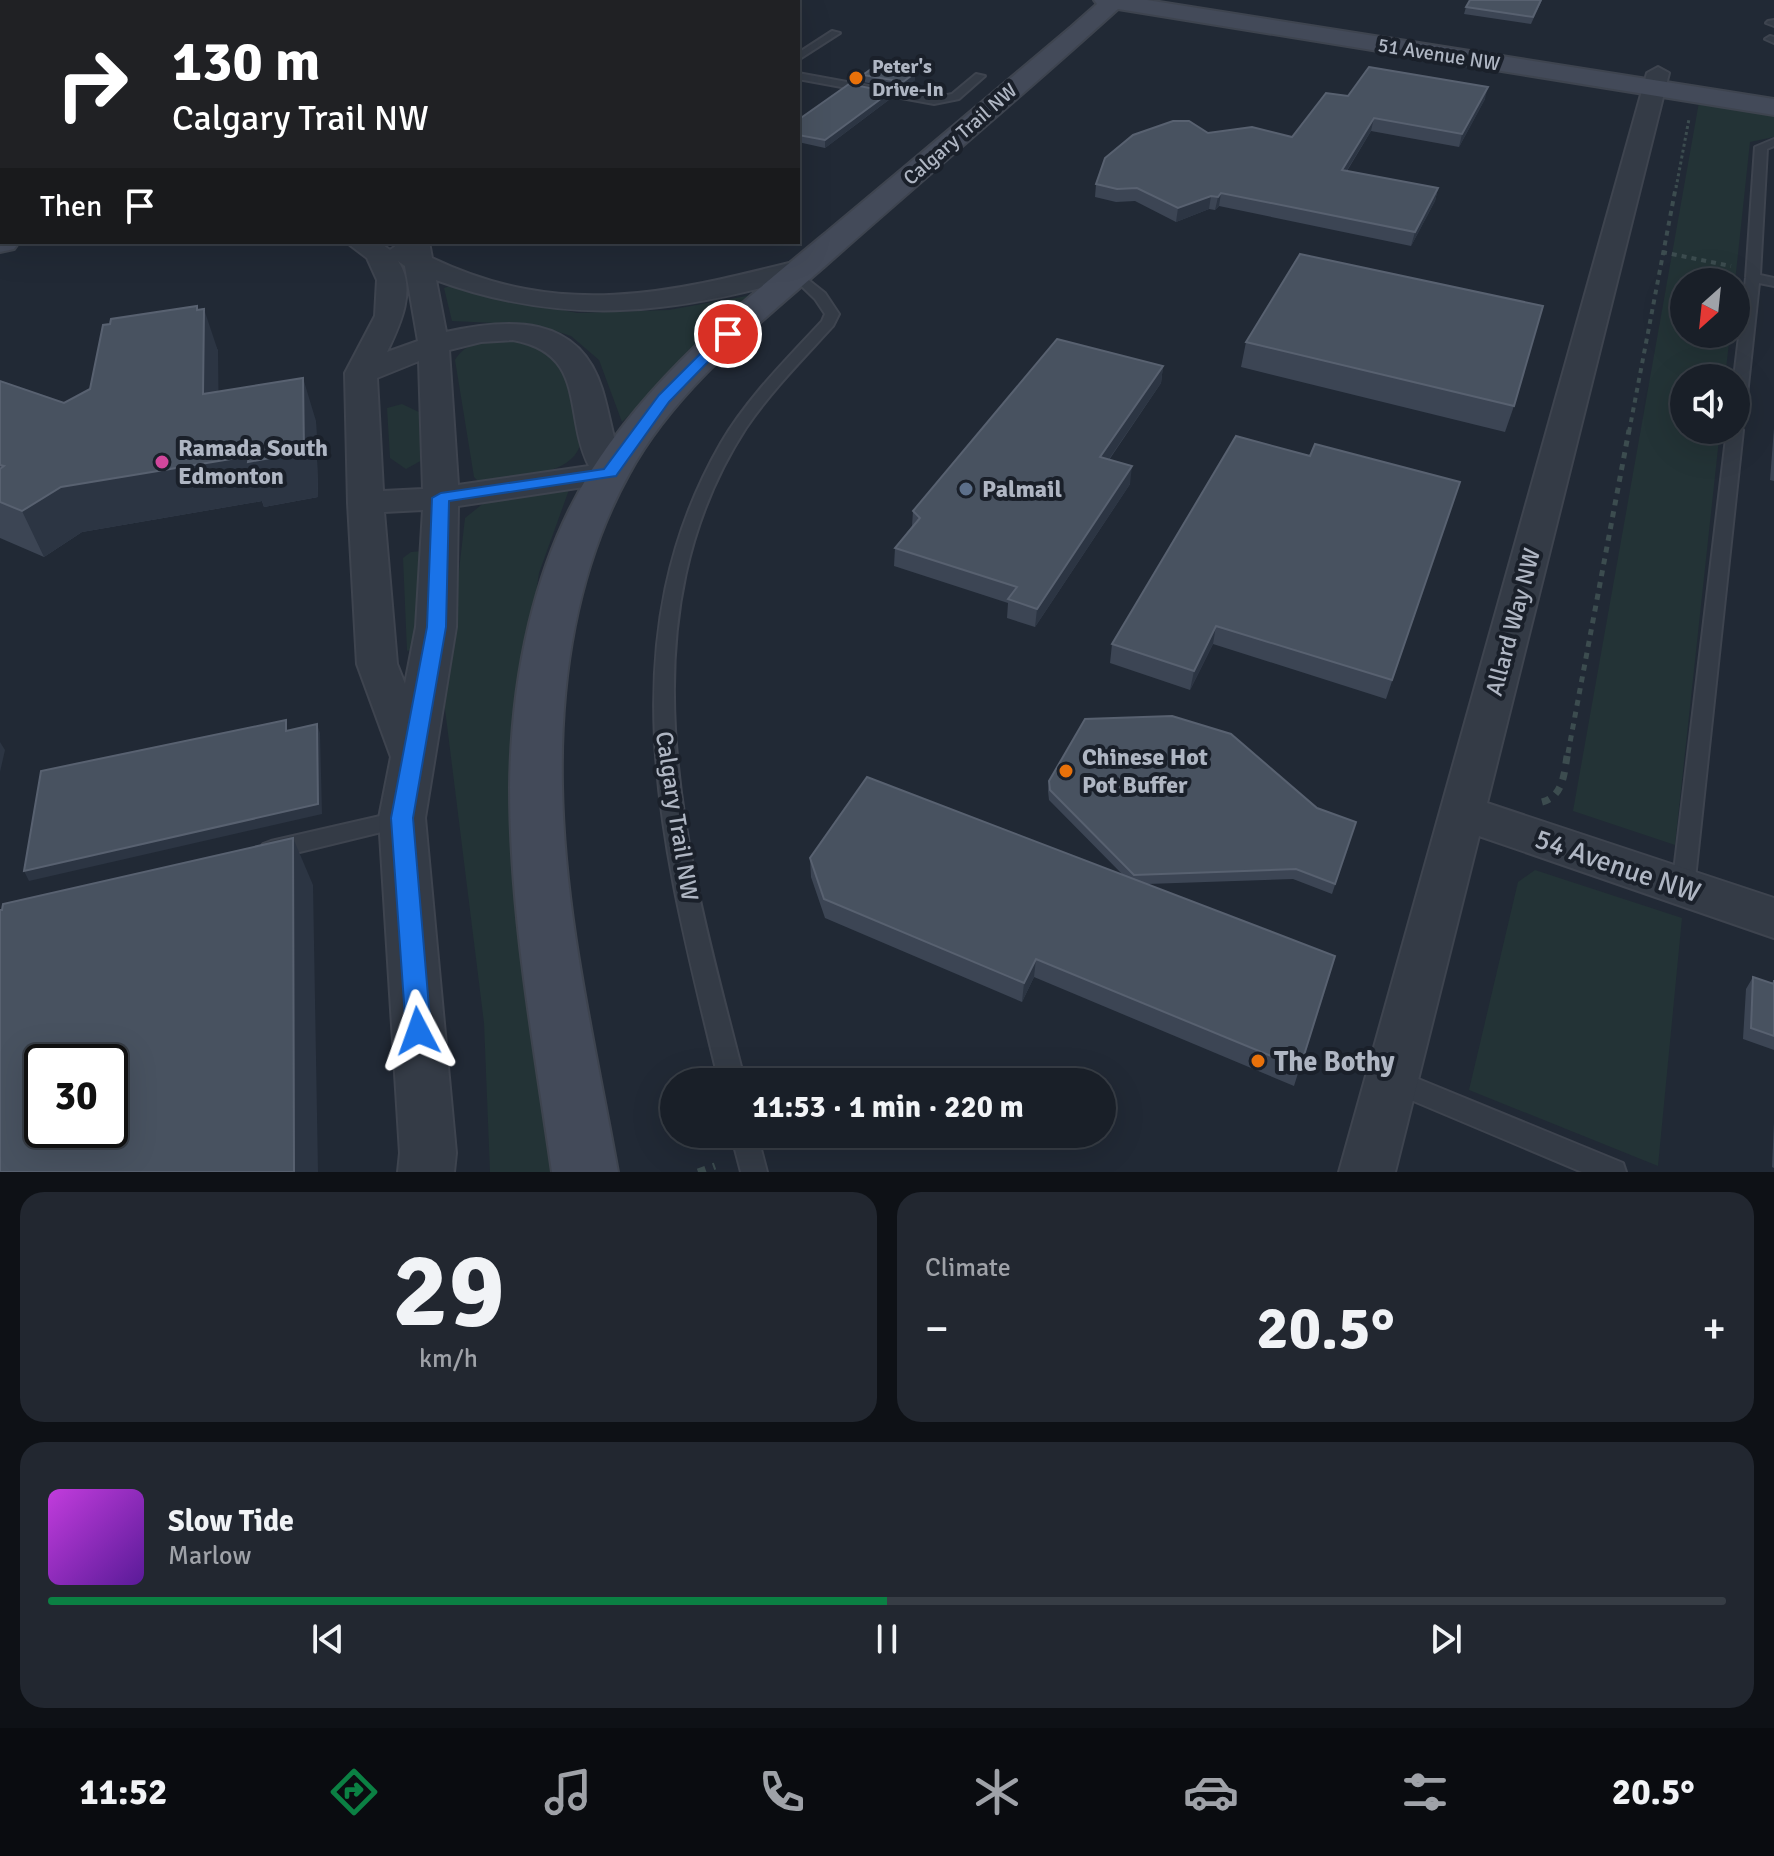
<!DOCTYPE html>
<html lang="en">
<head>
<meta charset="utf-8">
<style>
  body { margin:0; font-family:Signika,sans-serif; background:#222730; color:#f1f3f6; height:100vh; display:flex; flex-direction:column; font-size:30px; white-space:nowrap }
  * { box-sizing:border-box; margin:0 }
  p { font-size:26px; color:#9fa2a8 }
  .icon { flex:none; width:44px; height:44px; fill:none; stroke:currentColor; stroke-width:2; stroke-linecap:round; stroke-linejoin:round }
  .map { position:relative; height:1172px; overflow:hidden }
  .side { display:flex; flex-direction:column; gap:20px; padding:20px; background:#0e1116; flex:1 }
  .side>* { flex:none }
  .hud { position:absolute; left:0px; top:0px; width:800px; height:244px; box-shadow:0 8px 32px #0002,0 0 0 2px #373d45; background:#202124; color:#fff; overflow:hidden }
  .needle { width:52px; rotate:207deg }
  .buttons { position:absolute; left:1670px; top:268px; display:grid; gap:16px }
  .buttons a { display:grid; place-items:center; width:80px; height:80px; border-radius:50%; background:#191f28; box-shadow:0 8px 32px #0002,0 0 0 2px #373d45; font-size:40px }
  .speed { position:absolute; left:24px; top:1044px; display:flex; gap:16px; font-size:40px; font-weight:700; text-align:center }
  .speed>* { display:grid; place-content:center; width:104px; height:104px; border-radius:50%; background:#191f28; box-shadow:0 8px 32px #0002,0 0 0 2px #373d45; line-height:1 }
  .speed .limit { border:4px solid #111; border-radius:12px; background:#fff; color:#111 }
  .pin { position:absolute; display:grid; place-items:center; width:68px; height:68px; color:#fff; margin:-34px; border:4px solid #fff; border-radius:50%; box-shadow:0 2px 8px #0007 }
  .me { position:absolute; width:88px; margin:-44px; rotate:356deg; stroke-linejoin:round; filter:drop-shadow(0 0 6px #0008) }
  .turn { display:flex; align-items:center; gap:28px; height:168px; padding:0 40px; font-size:36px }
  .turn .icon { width:104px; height:104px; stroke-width:2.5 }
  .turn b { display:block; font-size:56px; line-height:68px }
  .then { display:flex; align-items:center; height:76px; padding:0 40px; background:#0003; gap:16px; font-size:30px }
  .big { font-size:60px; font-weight:700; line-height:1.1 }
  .side .widget { flex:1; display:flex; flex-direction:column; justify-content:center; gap:12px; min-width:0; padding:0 28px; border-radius:24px; background:#222730 }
  .side .dial { align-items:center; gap:0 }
  .dial b { font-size:104px; line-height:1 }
  .song { display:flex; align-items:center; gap:24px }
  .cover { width:96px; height:96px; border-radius:12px; background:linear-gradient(135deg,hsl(290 70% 55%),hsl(270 70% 35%)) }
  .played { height:8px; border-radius:4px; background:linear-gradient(90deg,#0b8043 50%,#373d45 50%) }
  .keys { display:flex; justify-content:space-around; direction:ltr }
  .heat { display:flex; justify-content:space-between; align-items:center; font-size:44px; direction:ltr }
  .side .tiles { flex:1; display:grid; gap:20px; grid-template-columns:1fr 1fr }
  .widget:last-child { grid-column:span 2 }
  .trip { position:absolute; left:660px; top:1068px; width:456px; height:80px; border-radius:40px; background:#191f28; box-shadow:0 8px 32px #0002,0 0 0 2px #373d45; font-weight:700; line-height:80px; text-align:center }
  .dock { display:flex; height:128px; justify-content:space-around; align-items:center; background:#0a0c10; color:#9fa2a8 }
  .dock .icon { width:56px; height:56px }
  .dock .active { color:#0b8043 }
  .dock b { font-size:36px; color:#f1f3f6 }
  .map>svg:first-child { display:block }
  .green { fill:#233336 }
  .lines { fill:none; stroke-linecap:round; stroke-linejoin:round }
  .lane-casing { stroke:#3e444f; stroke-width:4 }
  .street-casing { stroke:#3e444f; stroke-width:4 }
  .secondary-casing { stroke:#3e444f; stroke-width:4 }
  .path-far3 { stroke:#3c4c4f; stroke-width:3; stroke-dasharray:3 3; stroke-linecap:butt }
  .path-far2 { stroke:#3c4c4f; stroke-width:4; stroke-dasharray:5 5; stroke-linecap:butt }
  .path-far1 { stroke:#3c4c4f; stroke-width:5; stroke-dasharray:6 6; stroke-linecap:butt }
  .path { stroke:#3c4c4f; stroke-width:7; stroke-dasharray:8 8; stroke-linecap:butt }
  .lane { fill:#343b46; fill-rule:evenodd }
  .street { fill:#343b46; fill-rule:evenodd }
  .secondary { fill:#434a59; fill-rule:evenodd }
  .rail-casing { stroke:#575f6d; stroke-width:5 }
  .rail { stroke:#1a202a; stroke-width:3; stroke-dasharray:10; stroke-linecap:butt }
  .wall { fill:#3c4554 }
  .shaded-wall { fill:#2c3543 }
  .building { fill:#485260; stroke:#586170; stroke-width:2; fill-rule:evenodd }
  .route { fill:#1a73e8; stroke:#114b97; stroke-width:2 }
  .food-dot { fill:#e8710a; stroke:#1a202a; stroke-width:3 }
  .hotel-dot { fill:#d1479c; stroke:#1a202a; stroke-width:3 }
  .service-dot { fill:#5c6f8a; stroke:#1a202a; stroke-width:3 }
  .labels { text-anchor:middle; stroke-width:8; stroke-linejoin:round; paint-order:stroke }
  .far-street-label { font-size:20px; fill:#afb6c3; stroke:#1a202a }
  .far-poi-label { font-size:20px; font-weight:bold; fill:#afb6c3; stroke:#1a202a; text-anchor:start }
  .poi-label { font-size:24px; font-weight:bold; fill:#afb6c3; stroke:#1a202a; text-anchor:start }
  .street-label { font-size:24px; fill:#afb6c3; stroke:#1a202a }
  .near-street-label { font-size:28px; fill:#afb6c3; stroke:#1a202a }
  .near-poi-label { font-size:28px; font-weight:bold; fill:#afb6c3; stroke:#1a202a; text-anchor:start }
</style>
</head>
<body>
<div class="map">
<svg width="1774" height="1172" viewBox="0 0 1774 1172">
  <rect width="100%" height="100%" fill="#212935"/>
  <g class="green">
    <polygon points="1699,102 1774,114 1774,137 1750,142 1735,282 1684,282 1684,334 1730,334 1725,378 1684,378 1684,430 1720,430 1675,845 1573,811"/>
    <polygon points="450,286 577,313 669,310 752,295 622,422 599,360 571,336 536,325 452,321 444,288"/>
    <path d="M 509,338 L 532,343 L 566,365 C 578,417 606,460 536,474 C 518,477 498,484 480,483 L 474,477 L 455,360 C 466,341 489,340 509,338 Z"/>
    <polygon points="402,404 421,413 424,459 406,469 390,458 387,408"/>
    <polygon points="570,487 539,573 530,633 564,1172 490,1172 484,1023 444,701 465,518 490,498"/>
    <polygon points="422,551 415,649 407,651 403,558 411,552"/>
    <polygon points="1535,870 1682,918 1658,1166 1469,1090 1518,882"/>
  </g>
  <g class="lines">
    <defs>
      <g id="lane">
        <polygon points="612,0 624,0 610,2"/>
        <polygon points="1774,20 1774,26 1766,23 1768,21"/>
        <polygon points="832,31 840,33 798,60 798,53"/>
        <polygon points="1770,36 1774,37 1774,43 1765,39"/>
        <polygon points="798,73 934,98 952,94 976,74 985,76 959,99 934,104 798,79"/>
        <polygon points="1774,139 1774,146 1767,149 1760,275 1774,278 1774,286 1759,283 1744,423 1740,427 1743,430 1694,888 1691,894 1683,897 1675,894 1672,888 1727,430 1736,430 1734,378 1746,278 1755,147"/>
        <polygon points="2,219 2,227 0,228 0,220"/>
        <path d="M 796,270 L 825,293 L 839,314 L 833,326 C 803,359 771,391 746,428 C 616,629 691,870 745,1082 L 719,1082 C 668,867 602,650 721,443 C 748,397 786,360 822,321 L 825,314 L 815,299 L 789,274 Z"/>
        <polygon points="402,811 410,813 413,819 410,825 271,859 263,856 260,850 263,844 271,841"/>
        <polygon points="1394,1069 1623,1163 1626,1172 1582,1172 1385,1089 1381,1081 1385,1073"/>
        <polygon points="731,1134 757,1134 767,1172 741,1172"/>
      </g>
      <g id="street">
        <polygon points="1658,67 1669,73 1487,803 1774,898 1774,938 1479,836 1395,1172 1339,1172 1647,73"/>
        <path d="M 346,242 L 379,242 L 390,250 L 401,242 L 429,242 L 432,258 C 564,321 672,292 805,259 L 815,261 L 819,267 L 815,273 C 682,313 570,329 436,280 L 446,332 C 509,318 579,314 602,389 C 611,418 613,446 627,473 L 622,480 L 610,483 L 458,506 L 456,627 L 425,818 L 456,1153 L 454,1172 L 398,1172 L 400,1153 L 379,818 L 391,757 L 357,664 L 348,503 L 345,373 L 375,316 L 377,280 L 367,258 ZM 398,261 L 405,266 L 418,341 L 387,352 C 400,325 417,289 398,261 ZM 513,340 C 588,354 563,414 589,466 L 458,485 L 449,350 L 481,342 ZM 419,361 L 423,489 L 383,491 L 377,378 ZM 423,510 L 416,627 L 405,684 L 397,664 L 384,512 Z"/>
      </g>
      <g id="secondary">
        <polygon points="513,0 539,0 512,2"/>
        <path d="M 1094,0 L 1147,0 L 1774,99 L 1774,115 L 1118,9 C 1022,96 922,180 824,267 C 754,328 674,391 629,474 C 577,568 560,679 562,785 C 564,915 595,1044 618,1172 L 552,1172 C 534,1045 510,917 510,788 C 511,680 533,563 591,471 C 652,375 741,303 828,231 C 909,163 990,96 1071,27 L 1097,4 Z"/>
        <polygon points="0,233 2,242 19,242 14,249 0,252"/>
      </g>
    </defs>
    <use href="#lane" class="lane-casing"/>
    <use href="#street" class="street-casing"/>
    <use href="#secondary" class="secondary-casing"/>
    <polyline class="path-far3" points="1676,188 1689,119"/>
    <g class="path-far2">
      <polyline points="1662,252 1731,266"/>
      <polyline points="1629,432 1676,186"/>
    </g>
    <polyline class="path-far1" points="1568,753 1629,430"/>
    <g class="path">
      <path d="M 1542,802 C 1565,796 1564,770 1568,751"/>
      <polyline points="698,1172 715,1166"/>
    </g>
    <use href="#lane" class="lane"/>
    <use href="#street" class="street"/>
    <use href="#secondary" class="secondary"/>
    <defs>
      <polyline id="rail" points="191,2 197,0"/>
    </defs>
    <use href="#rail" class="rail-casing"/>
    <use href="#rail" class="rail"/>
  </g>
  <g class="wall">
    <polygon points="1542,0 1531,24 1464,14 1466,7"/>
    <polygon points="915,73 915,80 903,89 863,82 863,75"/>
    <polygon points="1348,96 1485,99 1459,147 1371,131 1347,171 1438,188 1435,201 1411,246 1219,206 1215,210 1209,209 1176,222 1135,201 1116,202 1095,197 1096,184 1208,133 1292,137"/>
    <polygon points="890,99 825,148 798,142 798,120"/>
    <polygon points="199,310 218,351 218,392 316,421 318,497 264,507 262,501 82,532 44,557 0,538 0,381 64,403 90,389"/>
    <polygon points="1246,342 1514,406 1505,432 1241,367"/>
    <polygon points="1163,366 1161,383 1109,460 1130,484 1035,627 1007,618 1008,603 894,566 895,548 912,526 913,511"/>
    <polygon points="1774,428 1774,481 1770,480"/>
    <polygon points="1310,456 1460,482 1386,699 1213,644 1190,690 1110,663 1112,644"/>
    <polygon points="1049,781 1317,808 1356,822 1332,894 1293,879 1147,884 1335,956 1294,1086 1034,977 1022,1002 825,918 811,877 810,858 1122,874 1049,800 1048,791"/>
    <polygon points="1753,977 1771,984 1774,980 1774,1050 1743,1039 1746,989"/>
    <polygon points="1774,1122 1774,1168 1772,1167"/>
  </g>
  <g class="shaded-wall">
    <polygon points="915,73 915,80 903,89 903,82"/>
    <polygon points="1488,87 1485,99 1459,147 1462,134"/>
    <polygon points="890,92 890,99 825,148 825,140"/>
    <polygon points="1374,118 1371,131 1339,183 1342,170"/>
    <polygon points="1438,188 1435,201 1411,246 1415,232"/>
    <polygon points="1221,193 1219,206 1215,210 1218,197"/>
    <polygon points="1211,196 1209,209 1176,222 1178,208"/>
    <polygon points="197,306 204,324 204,309 218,351 219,438 203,394"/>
    <polygon points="1163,366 1161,383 1098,475 1100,457"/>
    <polygon points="303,378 316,421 318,497 264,507 262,501 82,532 44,557 22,511 61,487 249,456"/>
    <polygon points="1132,466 1130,484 1035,627 1037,609"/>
    <polygon points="1216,626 1213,644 1190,690 1194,671"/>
    <polygon points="317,724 320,733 322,814 29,881 24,871"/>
    <polygon points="0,742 5,750 0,772"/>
    <polygon points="293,838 313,885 318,1172 294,1172"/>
    <polygon points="1036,959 1034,977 1022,1002 1024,983"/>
  </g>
  <g class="building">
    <polygon points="1470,0 1541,0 1533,17 1466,7"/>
    <polygon points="875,66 915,73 903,82 863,75"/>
    <polygon points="1369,67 1488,87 1462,134 1374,118 1342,170 1438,188 1415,232 1221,193 1218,197 1211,196 1178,208 1137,188 1117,189 1096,184 1105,158 1133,135 1173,121 1189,121 1208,133 1252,127 1292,137 1326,93 1348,96"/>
    <polygon points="849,84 890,92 825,140 798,135 798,120"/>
    <polygon points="1300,254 1543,306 1514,406 1246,342"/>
    <polygon points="197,306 197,310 204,309 203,394 303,378 304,452 248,462 249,456 61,487 22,511 0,502 0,469 4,466 0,465 0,381 64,403 90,389 103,325 110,324 111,319"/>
    <polygon points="1057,339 1163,366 1100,457 1132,466 1037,609 1008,599 1017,587 895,548 920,518 913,511"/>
    <polygon points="1236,436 1310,456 1315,444 1460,482 1392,680 1216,626 1194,671 1112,644"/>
    <polygon points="1172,716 1231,734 1317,808 1356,822 1335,884 1296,869 1134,875 1050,790 1049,781 1085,719"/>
    <polygon points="286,720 286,731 317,724 318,804 24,871 41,771"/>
    <polygon points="867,777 1335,956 1300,1068 1036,959 1024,983 824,899 810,858"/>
    <path d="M 293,838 L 294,1172 L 0,1172 L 0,910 L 2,910 L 3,904 ZM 42,1062 L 110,1062 L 110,1130 L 42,1130 Z"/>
    <polygon points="1753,977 1774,984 1774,980 1774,1036 1751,1028"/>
  </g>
  <polygon class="route" points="723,331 735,334 669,402 616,476 449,501 446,627 413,818 431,1031 427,1039 418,1042 410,1039 406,1031 391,818 427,627 432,498 441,493 604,469 659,395"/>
  <g class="food-dot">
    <circle cx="856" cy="78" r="8"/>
    <circle cx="1066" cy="771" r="8"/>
    <circle cx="1258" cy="1061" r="8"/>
  </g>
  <circle class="hotel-dot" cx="162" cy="462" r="8"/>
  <circle class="service-dot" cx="966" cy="489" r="8"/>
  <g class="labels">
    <g class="far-street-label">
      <text transform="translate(1439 54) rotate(9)" y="7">51 Avenue NW</text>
      <text transform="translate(960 134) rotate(-41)" y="7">Calgary Trail NW</text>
    </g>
    <g class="far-poi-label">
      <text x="872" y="73">Peter's<tspan x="872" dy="23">Drive-In</tspan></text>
    </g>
    <g class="poi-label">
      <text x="178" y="456">Ramada South<tspan x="178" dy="28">Edmonton</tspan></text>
      <text x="982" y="497">Palmail</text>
      <text x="1082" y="765">Chinese Hot<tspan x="1082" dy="28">Pot Buffer</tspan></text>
    </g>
    <g class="street-label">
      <text transform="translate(1513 622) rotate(-75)" y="8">Allard Way NW</text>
      <text transform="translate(677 816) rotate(81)" y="8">Calgary Trail NW</text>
    </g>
    <g class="near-street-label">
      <text transform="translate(1618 865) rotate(19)" y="10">54 Avenue NW</text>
    </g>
    <g class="near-poi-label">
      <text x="1274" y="1071">The Bothy</text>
    </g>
  </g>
</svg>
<div class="buttons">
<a><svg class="needle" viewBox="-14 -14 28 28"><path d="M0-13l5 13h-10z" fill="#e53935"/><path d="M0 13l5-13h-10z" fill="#9fa2a8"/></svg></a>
<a><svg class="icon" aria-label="sound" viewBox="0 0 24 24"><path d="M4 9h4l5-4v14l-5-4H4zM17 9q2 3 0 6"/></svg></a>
</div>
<div class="speed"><div class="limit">30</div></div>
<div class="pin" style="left:728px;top:334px;background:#d93025"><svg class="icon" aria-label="arrive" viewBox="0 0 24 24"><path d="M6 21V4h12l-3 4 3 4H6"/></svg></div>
<svg class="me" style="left:418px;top:1031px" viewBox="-20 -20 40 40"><path d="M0-17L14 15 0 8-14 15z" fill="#1a73e8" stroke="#fff" stroke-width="4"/></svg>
<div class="trip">11:53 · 1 min · 220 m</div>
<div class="hud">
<div class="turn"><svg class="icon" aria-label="right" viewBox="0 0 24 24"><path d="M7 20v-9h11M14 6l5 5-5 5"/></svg><div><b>130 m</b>Calgary Trail NW</div></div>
<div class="then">Then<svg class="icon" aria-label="arrive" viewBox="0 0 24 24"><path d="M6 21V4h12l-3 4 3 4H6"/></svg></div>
</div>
</div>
<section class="side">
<div class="tiles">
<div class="widget dial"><b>29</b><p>km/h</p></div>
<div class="widget"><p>Climate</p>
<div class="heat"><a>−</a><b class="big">20.5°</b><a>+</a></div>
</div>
<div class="widget">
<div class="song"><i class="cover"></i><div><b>Slow Tide</b><p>Marlow</p></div></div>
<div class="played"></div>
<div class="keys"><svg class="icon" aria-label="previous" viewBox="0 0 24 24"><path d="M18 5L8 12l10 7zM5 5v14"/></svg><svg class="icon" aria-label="pause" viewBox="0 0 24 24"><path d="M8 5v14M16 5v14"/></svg><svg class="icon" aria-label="next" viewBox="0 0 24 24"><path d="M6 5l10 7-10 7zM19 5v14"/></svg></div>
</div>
</div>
</section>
<nav class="dock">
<b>11:52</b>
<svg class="icon active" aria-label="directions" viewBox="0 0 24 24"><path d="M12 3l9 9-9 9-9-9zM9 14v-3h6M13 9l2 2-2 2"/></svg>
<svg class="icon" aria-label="music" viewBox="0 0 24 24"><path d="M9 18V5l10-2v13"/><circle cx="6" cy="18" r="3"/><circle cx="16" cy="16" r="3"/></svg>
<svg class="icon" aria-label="phone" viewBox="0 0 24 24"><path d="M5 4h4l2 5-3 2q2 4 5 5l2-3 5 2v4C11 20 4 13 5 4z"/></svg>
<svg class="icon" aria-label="climate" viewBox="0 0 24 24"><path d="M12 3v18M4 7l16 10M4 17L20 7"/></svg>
<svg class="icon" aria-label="car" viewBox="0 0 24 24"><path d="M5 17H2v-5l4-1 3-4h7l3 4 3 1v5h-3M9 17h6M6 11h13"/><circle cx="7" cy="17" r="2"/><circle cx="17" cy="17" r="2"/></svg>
<svg class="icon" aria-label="filters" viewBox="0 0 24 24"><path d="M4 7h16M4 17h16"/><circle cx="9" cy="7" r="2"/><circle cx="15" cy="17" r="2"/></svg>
<b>20.5°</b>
</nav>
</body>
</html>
